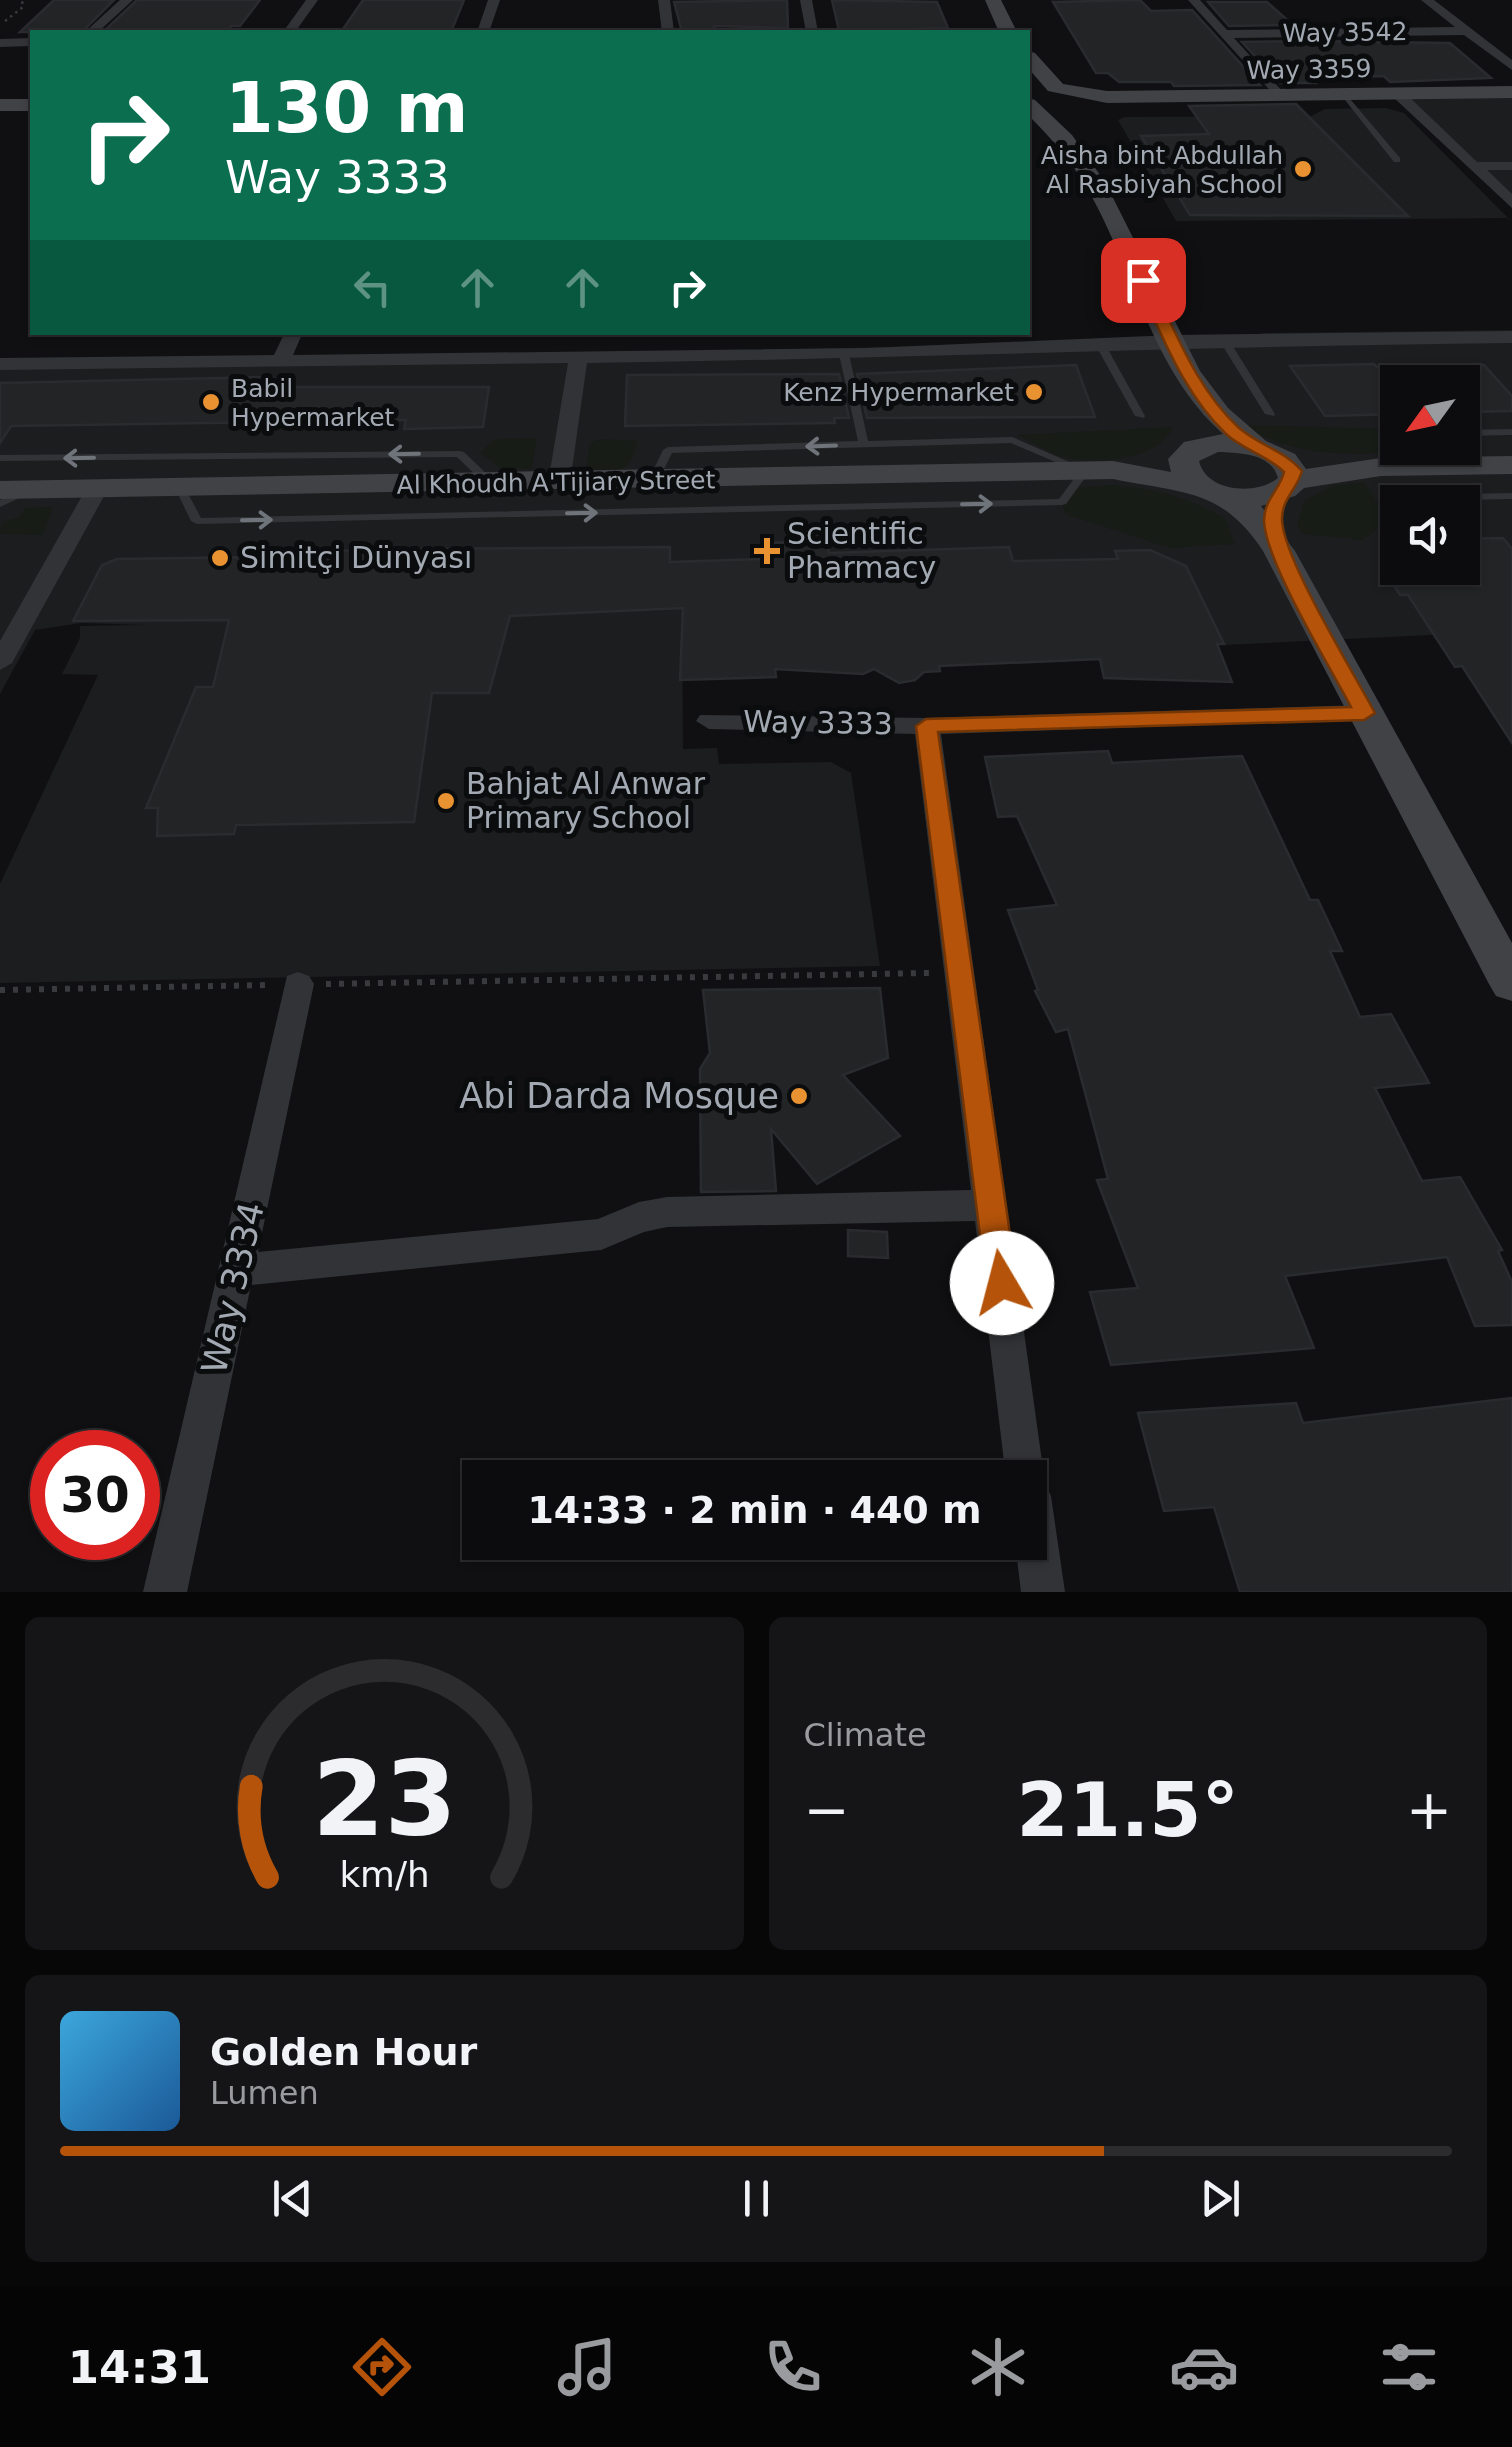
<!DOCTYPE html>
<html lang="en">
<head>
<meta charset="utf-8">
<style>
  body { margin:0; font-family:"DejaVu Sans",sans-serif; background:#151517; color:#f1f3f6; height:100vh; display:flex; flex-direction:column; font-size:38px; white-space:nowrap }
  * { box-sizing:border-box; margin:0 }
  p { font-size:32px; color:#9a9b9e }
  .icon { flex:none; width:55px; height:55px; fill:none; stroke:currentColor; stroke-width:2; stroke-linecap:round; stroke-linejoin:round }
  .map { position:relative; height:1592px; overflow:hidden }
  .panel { display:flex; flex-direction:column; gap:25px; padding:25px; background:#070708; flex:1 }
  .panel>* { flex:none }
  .guide { position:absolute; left:30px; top:30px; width:1000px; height:305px; border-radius:0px; box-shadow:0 2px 8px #0004,0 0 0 2px #2c2c2e; background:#0b6e4f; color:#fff; overflow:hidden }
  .needle { width:65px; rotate:237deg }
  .controls { position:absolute; left:1380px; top:365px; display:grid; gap:20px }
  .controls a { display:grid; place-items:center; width:100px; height:100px; border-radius:0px; background:#0c0c0e; box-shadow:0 2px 8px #0004,0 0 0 2px #2c2c2e; font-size:50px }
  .speed { position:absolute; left:30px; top:1430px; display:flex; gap:20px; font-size:50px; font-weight:700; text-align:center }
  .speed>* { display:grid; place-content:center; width:130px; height:130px; border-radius:50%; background:#0c0c0e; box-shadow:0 2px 8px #0004,0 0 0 2px #2c2c2e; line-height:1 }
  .speed .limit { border:15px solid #d22; background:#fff; color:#111 }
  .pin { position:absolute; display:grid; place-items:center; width:85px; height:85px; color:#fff; margin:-42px; border-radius:20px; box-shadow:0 5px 15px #0006 }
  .me { position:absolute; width:110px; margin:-55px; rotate:352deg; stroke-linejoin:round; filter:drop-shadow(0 0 8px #0008) }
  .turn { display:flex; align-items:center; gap:35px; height:210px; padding:0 30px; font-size:45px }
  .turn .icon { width:130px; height:130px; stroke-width:2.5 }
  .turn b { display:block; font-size:70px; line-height:85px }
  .lanes { display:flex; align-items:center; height:95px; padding:0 30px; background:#0003; justify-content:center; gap:50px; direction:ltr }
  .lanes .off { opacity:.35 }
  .big { font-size:75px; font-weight:700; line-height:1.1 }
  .panel .tile { flex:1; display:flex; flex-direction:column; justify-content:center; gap:15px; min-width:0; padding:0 35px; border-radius:15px; background:#151517 }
  .panel .dial { align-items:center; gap:0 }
  .dial svg { height:260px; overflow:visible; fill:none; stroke:#2c2c2e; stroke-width:7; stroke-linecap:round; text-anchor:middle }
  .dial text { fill:#f1f3f6; stroke:none }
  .song { display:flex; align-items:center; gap:30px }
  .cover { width:120px; height:120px; border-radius:15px; background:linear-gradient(135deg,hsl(200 70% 55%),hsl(210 70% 35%)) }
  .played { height:10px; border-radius:5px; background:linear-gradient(90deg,#b45309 75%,#2c2c2e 75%) }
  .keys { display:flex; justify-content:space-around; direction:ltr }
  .heat { display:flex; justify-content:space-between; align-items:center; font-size:55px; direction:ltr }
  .panel .tiles { flex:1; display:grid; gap:25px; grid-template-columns:1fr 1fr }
  .tile:last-child { grid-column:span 2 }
  .trip { position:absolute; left:462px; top:1460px; width:585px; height:100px; border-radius:0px; background:#0c0c0e; box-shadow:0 2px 8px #0004,0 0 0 2px #2c2c2e; font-weight:700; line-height:100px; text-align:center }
  .tab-bar { display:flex; height:160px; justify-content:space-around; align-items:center; background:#050506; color:#9a9b9e }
  .tab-bar .icon { width:70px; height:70px }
  .tab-bar .active { color:#b45309 }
  .tab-bar b { font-size:45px; color:#f1f3f6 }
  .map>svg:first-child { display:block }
  .built { fill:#1c1d1f; fill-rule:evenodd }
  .green { fill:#171c17 }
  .building { fill:#232426; stroke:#2a2b2e; stroke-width:2.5 }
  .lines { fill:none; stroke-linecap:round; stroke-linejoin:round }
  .path-far1 { stroke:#383a3d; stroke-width:2.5; stroke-dasharray:2.5 4; stroke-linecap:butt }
  .path { stroke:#383a3d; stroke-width:6; stroke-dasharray:5 8; stroke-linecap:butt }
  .lane { fill:#313336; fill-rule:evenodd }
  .street { fill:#313336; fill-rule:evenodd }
  .secondary { fill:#404246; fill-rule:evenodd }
  .oneway { stroke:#6f747a }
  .route { fill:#b45309; stroke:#753606; stroke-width:2.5 }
  .poi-dot { fill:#e99231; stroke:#0b0c0d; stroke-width:4 }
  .labels { text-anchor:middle; stroke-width:10; stroke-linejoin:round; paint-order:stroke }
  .far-street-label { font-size:25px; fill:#a2a9b2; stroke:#0b0c0d }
  .far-poi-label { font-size:25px; fill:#a2a9b2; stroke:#0b0c0d; text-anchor:end }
  .poi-label { font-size:30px; fill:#a2a9b2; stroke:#0b0c0d; text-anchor:start }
  .street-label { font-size:30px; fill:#a2a9b2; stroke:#0b0c0d }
  .near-poi-label { font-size:35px; fill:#a2a9b2; stroke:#0b0c0d; text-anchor:end }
  .near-street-label { font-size:35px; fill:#a2a9b2; stroke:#0b0c0d }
</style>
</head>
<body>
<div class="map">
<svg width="1512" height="1592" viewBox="0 0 1512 1592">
  <rect width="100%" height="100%" fill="#101012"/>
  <g class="built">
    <polygon points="1512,92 1512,203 1397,93"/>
    <polygon points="1386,108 1404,113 1512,222 1507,218 1176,221 1118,120 1125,117 1311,116 1325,109"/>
    <path d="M 1512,330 L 1512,631 L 1162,648 L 682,611 L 683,749 L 717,748 L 719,764 L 831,762 L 851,773 L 880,966 L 0,983 L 0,884 L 98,675 L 62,674 L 80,638 L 80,626 L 146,625 L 81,623 L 35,630 L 0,694 L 0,360 L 611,353 L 1223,340 L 1265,333 ZM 1398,382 L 1462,382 L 1462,448 L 1398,448 ZM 1398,502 L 1462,502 L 1462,568 L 1398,568 Z"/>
  </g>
  <g class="green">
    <path d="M 1242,425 L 1393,429 L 1388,453 C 1334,455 1289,454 1242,425 Z"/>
    <path d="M 1173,427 C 1160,460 1097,465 1067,458 C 1050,454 1032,442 1017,435 Z"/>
    <polygon points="537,438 532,469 502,469 480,453 495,439"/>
    <path d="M 600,439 L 638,441 C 630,476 617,471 586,473 L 590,443 Z"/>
    <polygon points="1364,482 1389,520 1363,540 1302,534 1297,525 1304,501 1332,486"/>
    <path d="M 1114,485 C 1155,489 1189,498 1225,518 L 1235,544 L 1170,548 L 1065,514 L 1062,502 L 1080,487 Z"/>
    <polygon points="53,507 43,535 0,534 2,522 19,517 25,508"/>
  </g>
  <g class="building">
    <polygon points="54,0 114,0 82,32 20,32"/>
    <polygon points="137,0 260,0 240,26 231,26 227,32 103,32"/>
    <polygon points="363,0 464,0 451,32 341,32"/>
    <polygon points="787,0 788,28 714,26 715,32 682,32 674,2"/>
    <polygon points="832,0 937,2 948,28 839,31"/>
    <polygon points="1140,0 1151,11 1192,10 1260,85 1174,86 1171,82 1119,82 1108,73 1096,73 1053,2"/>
    <polygon points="1208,2 1267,2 1293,25 1229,26"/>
    <polygon points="1307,41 1450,43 1491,78 1390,82 1384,76 1309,77 1315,83 1280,83 1242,42"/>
    <polygon points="1296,104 1408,216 1190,215 1141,136 1209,134 1189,106"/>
    <polygon points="1374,364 1377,367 1398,367 1398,414 1325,416 1290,366"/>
    <polygon points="1076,365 1095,417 867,418 857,374"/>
    <polygon points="1462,365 1484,365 1512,396 1512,411 1462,412"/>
    <polygon points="839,374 849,418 834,418 835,423 625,426 627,375"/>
    <polygon points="272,377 268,387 489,387 483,427 404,429 406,420 11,426 0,443 0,383"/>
    <polygon points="1503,538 1512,549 1512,743 1462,666 1455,667 1408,595 1400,595 1382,568 1462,568 1462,539"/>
    <polygon points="827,541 829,553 1009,547 1013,561 1118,559 1115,551 1150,550 1186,566 1224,644 1217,644 1232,682 1104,678 1100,659 939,666 940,671 924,672 915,680 899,683 874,669 863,674 775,669 776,677 680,680 683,608 510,616 489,693 432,693 414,822 236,825 234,834 157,836 158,808 146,808 196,687 213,687 229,620 73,621 102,565 117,559 330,556 331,551 405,549 670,547 670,562 764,559 762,543"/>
    <polygon points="1108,751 1112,763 1242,756 1310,900 1318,900 1342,951 1330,951 1360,1017 1391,1014 1429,1083 1375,1088 1422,1181 1460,1177 1502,1250 1498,1251 1512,1282 1512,1325 1475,1326 1447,1257 1285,1276 1314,1348 1111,1365 1090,1292 1138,1288 1097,1180 1108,1179 1068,1029 1056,1032 1035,991 1038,990 1008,910 1057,905 1017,816 998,817 985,757"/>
    <polygon points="880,988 888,1058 843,1075 900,1136 817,1184 771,1129 776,1191 701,1192 700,1069 710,1053 703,990"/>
    <polygon points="848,1230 887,1232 888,1258 848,1256"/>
    <polygon points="1512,1398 1512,1592 1240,1592 1214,1507 1164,1511 1138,1413 1296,1403 1303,1423"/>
  </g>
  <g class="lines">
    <polyline class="path-far1" points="5,21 23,7 22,0"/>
    <g class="path">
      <polyline points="326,984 929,973"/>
      <polyline points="0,990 269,985"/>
    </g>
    <g class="lane">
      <polygon points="1341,93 1345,93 1400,158 1400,162 1394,162 1341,95"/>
      <polygon points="1221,338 1229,340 1275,414 1274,416 1265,414 1219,340"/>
      <polygon points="1097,342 1105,344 1145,416 1144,418 1135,416 1095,344"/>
      <polygon points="841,352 849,354 868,441 1012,437 1090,471 1066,504 1062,505 197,524 191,521 175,488 176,486 184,486 201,518 1059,499 1079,472 1011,443 672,453 657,483 649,483 648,481 663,450 668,447 858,441 839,354"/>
      <polygon points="1512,429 1512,435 1462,436 1462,430"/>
      <polygon points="1424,448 1434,448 1427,466 1422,469 1417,466"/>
      <polygon points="460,451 464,452 494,481 494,485 486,485 457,457 0,461 0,455"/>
      <polygon points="26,488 30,489 30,493 0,507 0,500"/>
      <polygon points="1512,493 1512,499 1411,501 1406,498 1411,495"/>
    </g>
    <g class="street">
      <polygon points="120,0 133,0 98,32 85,32"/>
      <polygon points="306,0 318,0 295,32 283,32"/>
      <polygon points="488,0 500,0 489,32 477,32"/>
      <polygon points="658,0 670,0 674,32 662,32"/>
      <polygon points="800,0 812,0 818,32 806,32"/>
      <polygon points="1188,0 1200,0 1227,30 1455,27 1421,0 1434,0 1512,60 1512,70 1464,35 1234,38 1282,91 1284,94 1277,98"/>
      <polygon points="32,38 32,46 0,47 0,39"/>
      <polygon points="1392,90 1402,90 1477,162 1512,162 1512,170 1487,170 1512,194 1512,208 1392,96"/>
      <path d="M 1512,331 L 1512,343 C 1203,346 895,359 587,363 L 570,483 L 559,489 L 548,483 L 568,363 L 0,370 L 0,358 L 274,355 L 285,332 L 303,332 L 293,355 L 868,348 L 1173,335 Z"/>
      <polygon points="97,483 108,489 12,663 0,670 0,641 86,489"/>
      <polygon points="1364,705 1373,707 1377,713 1373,719 941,734 1045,1483 1051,1496 1065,1592 1021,1592 1015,1542 1030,1542 1030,1478 1006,1478 975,1221 667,1227 644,1232 601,1250 251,1285 187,1592 143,1592 287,976 298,972 309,976 314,984 258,1252 598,1219 639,1202 667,1197 971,1190 915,734 709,729 696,721 700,715 927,718"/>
    </g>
    <g class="secondary">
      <polygon points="985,0 1001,0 1017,32 999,32"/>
      <polygon points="1028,51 1035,53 1063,84 1107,91 1512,86 1512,98 1107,103 1048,91 1028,68"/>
      <path d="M 1028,98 L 1035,100 L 1072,135 L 1105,182 L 1200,371 L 1228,408 L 1266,441 L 1295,454 L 1306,469 L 1381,458 L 1512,456 L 1512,474 L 1381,476 L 1304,488 L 1295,496 L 1261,506 L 1295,551 L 1512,943 L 1512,1001 L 1496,996 L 1489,984 L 1263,551 C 1222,488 1181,493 1113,479 L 0,499 L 0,481 L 1113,461 L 1171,472 L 1168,459 L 1184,442 L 1223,434 C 1148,367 1133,262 1082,180 C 1066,155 1048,135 1028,115 ZM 1218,452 C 1240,453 1271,453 1278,478 C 1256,496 1206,492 1199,461 Z"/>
      <rect x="0" y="99" width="32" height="12"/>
    </g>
  </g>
  <defs><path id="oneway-shaft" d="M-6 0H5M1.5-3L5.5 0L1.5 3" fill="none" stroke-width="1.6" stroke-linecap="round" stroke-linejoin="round" transform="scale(2.5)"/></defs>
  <g class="oneway">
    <use href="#oneway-shaft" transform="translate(821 446) rotate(178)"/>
    <use href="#oneway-shaft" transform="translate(404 454) rotate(179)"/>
    <use href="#oneway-shaft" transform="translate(79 458) rotate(179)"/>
    <use href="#oneway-shaft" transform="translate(977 504) rotate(-1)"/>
    <use href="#oneway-shaft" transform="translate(582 513) rotate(-1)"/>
    <use href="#oneway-shaft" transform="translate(257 520) rotate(-1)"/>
  </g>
  <path class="route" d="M 1143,276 L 1150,280 C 1176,332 1196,388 1238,427 C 1258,445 1284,450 1302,471 C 1297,490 1282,498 1282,519 C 1282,557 1354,673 1375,713 L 1364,720 L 938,732 L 1017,1283 L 1012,1292 L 1002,1296 L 991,1292 L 986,1283 L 916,726 L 926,719 L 1351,707 C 1329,665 1266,563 1264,521 C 1264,499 1280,490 1284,472 C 1267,455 1243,450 1226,434 C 1182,392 1162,334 1136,280 Z"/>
  <g class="poi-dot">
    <circle cx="1303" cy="169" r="10"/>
    <circle cx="1034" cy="392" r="10"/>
    <circle cx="211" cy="402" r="10"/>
    <path d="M762 536h10v10h10v10h-10v10h-10v-10h-10v-10h10z"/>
    <circle cx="220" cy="558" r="10"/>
    <circle cx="446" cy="801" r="10"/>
    <circle cx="799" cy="1096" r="10"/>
  </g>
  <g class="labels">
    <g class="far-street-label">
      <text transform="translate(1345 32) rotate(-1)" y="9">Way 3542</text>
      <text transform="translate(1309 69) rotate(-1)" y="9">Way 3359</text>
      <text transform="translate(556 482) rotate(-1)" y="9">Al Khoudh A'Tijiary Street</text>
    </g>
    <g class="far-poi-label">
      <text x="1283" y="164">Aisha bint Abdullah<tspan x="1283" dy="29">Al Rasbiyah School</tspan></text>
      <text x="231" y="397" text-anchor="start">Babil<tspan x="231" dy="29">Hypermarket</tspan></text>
      <text x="1014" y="401">Kenz Hypermarket</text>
    </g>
    <g class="poi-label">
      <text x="787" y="544">Scientific<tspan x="787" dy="34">Pharmacy</tspan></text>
      <text x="240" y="568">Simitçi Dünyası</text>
      <text x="466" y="794">Bahjat Al Anwar<tspan x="466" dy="34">Primary School</tspan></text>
    </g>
    <g class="street-label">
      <text transform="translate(818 723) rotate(1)" y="10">Way 3333</text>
    </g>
    <g class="near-poi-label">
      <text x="779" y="1108">Abi Darda Mosque</text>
    </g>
    <g class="near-street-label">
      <text transform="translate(233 1288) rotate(-77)" y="12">Way 3334</text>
    </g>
  </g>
</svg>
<div class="controls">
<a><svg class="needle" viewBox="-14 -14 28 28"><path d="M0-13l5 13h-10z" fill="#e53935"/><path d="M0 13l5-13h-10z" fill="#9a9b9e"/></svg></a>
<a><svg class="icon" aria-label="sound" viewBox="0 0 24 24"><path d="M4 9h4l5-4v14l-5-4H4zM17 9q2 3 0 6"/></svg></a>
</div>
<div class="speed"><div class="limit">30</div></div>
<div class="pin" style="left:1143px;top:280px;background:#d93025"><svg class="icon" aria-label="arrive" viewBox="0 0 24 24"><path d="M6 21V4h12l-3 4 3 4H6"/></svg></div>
<svg class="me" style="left:1002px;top:1283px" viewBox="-20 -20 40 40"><circle r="19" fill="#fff"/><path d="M0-13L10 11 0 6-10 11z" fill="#b45309"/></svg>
<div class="trip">14:33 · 2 min · 440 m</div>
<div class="guide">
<div class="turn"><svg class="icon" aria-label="right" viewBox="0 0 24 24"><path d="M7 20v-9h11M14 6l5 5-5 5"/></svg><div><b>130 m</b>Way 3333</div></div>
<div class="lanes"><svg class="icon off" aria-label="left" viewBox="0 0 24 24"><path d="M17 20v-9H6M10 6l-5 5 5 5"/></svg><svg class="icon off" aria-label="ahead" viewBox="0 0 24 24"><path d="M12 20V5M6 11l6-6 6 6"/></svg><svg class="icon off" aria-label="ahead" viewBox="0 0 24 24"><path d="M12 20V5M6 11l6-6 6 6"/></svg><svg class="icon" aria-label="right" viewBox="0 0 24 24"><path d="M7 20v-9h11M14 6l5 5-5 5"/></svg></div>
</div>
</div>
<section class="panel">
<div class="tiles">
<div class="tile dial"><svg viewBox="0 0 100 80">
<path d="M14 69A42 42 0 1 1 86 69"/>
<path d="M14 69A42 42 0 0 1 9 41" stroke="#b45309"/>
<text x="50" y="56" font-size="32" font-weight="700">23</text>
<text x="50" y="72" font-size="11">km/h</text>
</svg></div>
<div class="tile"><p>Climate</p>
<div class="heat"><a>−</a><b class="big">21.5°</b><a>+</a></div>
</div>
<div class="tile">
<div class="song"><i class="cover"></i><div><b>Golden Hour</b><p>Lumen</p></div></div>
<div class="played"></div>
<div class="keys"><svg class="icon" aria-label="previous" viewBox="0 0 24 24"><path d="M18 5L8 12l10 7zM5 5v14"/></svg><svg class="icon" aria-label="pause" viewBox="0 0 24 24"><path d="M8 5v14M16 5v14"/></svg><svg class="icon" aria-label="next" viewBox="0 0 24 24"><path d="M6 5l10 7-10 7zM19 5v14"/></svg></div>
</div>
</div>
</section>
<nav class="tab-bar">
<b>14:31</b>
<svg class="icon active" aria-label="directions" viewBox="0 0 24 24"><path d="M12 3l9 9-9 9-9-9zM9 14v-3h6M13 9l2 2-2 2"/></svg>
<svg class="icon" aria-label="music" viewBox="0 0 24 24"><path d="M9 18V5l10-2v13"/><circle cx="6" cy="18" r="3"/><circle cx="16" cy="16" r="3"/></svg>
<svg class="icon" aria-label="phone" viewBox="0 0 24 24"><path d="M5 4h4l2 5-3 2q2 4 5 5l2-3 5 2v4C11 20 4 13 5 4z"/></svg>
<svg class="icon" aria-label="climate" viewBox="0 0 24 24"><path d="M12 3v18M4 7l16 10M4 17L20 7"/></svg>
<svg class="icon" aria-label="car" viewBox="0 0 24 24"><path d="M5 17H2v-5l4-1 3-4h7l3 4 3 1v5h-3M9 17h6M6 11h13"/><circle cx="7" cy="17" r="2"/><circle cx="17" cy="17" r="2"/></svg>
<svg class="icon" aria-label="filters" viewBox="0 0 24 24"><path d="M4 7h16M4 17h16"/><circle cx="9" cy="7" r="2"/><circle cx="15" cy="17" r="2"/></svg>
</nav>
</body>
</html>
